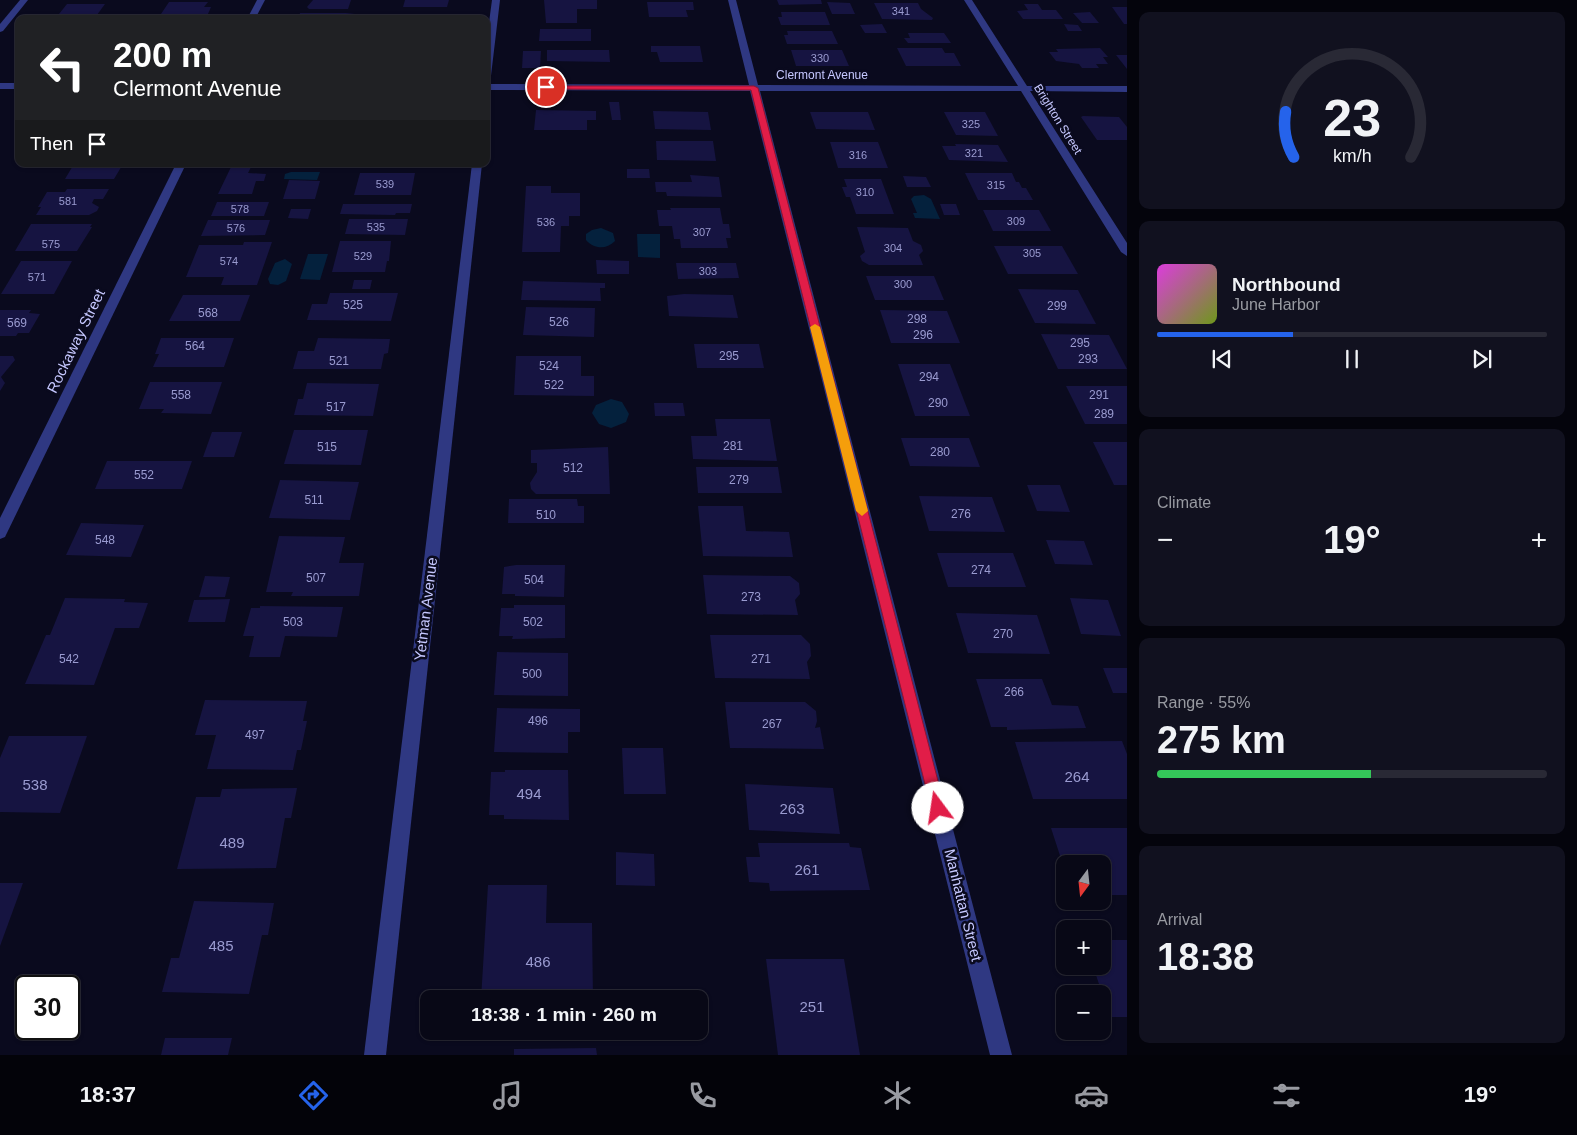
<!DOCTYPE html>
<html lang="en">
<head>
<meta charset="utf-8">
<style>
  body { margin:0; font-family:Arial,sans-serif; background:#11111f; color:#f1f3f6; height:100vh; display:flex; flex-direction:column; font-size:19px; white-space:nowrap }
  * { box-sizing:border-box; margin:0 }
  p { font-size:16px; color:#989aa1 }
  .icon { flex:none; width:28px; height:28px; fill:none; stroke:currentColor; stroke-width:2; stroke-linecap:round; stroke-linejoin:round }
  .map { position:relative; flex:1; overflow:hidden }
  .drawer { display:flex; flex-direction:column; gap:12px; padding:12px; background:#04040c; width:450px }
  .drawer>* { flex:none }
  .banner { position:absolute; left:15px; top:15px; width:475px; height:152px; border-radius:10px; box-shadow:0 1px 4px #0004,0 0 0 1px #292935; background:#202124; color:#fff; overflow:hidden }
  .needle { width:32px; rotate:195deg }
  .controls { position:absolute; left:1056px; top:855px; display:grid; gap:10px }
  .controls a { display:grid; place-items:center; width:55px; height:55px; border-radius:10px; background:#080816; box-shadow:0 1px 4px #0004,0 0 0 1px #292935; font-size:25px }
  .speed { position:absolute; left:15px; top:975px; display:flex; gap:10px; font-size:25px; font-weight:700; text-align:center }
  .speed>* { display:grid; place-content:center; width:65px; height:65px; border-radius:50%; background:#080816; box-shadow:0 1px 4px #0004,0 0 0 1px #292935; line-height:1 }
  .speed .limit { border:2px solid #111; border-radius:8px; background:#fff; color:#111 }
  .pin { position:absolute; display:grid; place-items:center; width:42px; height:42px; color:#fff; margin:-21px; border:2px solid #fff; border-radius:50%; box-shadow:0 1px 5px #0007 }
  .me { position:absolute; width:55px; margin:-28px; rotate:346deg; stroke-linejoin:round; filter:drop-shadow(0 0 4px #0008) }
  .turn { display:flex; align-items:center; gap:18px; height:105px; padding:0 15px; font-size:22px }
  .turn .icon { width:65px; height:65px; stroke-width:2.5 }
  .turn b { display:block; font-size:35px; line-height:42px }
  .then { display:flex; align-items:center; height:48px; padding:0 15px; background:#0003; gap:10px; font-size:19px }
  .big { font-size:38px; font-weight:700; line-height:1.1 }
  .drawer .tile { flex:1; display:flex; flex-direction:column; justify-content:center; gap:8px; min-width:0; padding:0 18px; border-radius:10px; background:#11111f }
  .drawer .dial { align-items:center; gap:0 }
  .dial svg { height:130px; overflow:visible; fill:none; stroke:#292935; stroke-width:7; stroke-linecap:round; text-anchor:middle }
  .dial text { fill:#f1f3f6; stroke:none }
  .song { display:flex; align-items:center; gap:15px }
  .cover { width:60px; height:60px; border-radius:8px; background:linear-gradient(135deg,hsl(300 70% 55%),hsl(80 70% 35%)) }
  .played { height:5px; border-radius:2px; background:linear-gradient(90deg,#2563eb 35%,#292935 35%) }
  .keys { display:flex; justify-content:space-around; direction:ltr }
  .heat { display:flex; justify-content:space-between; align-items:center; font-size:28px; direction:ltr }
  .charge { height:8px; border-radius:4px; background:linear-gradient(90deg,#34c759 55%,#292935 0) }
  .trip { position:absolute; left:420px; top:990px; width:288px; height:50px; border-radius:10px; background:#080816; box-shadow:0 1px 4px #0004,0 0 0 1px #292935; font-weight:700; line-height:50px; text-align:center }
  .menu { display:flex; height:80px; justify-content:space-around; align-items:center; background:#030309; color:#989aa1 }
  .menu .icon { width:35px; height:35px }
  .menu .current { color:#2563eb }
  .menu b { font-size:22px; color:#f1f3f6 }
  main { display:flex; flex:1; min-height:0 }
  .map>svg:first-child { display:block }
  .water { fill:#04213d }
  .building { fill:#161441 }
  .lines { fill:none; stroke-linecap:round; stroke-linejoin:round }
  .minor { fill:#2f3882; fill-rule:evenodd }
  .route { fill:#e11d48; stroke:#92132f }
  .slow { fill:#f59e0b }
  .labels { text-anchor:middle; stroke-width:5; stroke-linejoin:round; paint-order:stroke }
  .far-number-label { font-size:11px; fill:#9a9bd0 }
  .far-street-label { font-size:12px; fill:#c6c8ff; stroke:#0a0a1e }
  .number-label { font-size:12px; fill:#9a9bd0 }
  .street-label { font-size:15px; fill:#c6c8ff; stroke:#0a0a1e }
  .near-number-label { font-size:15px; fill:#9a9bd0 }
</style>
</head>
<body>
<main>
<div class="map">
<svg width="1127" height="1055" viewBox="0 0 1127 1055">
  <rect width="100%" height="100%" fill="#0a0a1e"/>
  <g class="water">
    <polygon points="291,172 320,172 317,180 284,179 285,174"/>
    <polygon points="924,195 931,199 940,219 915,218 913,213 917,213 911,199 914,196"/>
    <path d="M 601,228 L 613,233 L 615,241 C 606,250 594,249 586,240 L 586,234 L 592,230 Z"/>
    <polygon points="637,234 660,234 660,258 638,257"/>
    <polygon points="308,254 328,254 320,280 300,279"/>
    <polygon points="285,259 292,264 286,281 278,285 270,284 268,279 275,263"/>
    <polygon points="611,399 622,402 629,414 626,422 611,428 599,424 592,413 596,405"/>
  </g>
  <g class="building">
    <polygon points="313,0 351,0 348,9 309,9 307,7"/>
    <polygon points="405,0 449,0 447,7 403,7"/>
    <polygon points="544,0 597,0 597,9 577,9 577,23 546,23"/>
    <polygon points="777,0 821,0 822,4 779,5"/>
    <polygon points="169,2 208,2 204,7 211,7 208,14 200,14 198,17 159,17"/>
    <polygon points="647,2 693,2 694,10 686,10 688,17 649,17"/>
    <polygon points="827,2 850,3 855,14 832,14"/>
    <polygon points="874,3 918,3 921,9 933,18 932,20 882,19"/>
    <polygon points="67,4 105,4 94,19 55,19"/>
    <polygon points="1024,4 1038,4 1042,10 1056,10 1063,19 1023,19 1017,11 1028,10"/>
    <polygon points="1112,7 1127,7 1127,24 1124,24"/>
    <polygon points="781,12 825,12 830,25 781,25 778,17 782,17"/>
    <polygon points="1090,12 1099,23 1082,23 1073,13"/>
    <polygon points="300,13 346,13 355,14 354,19 298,19"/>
    <polygon points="882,24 887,33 865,33 860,25"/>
    <polygon points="1064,24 1078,25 1082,31 1068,31"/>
    <polygon points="540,29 591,29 591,41 539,41"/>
    <polygon points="787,31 832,31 838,44 787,44 784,35 788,35"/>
    <polygon points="908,33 944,33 951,43 908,43 904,38 910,38"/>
    <polygon points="651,46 700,46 703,62 660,62 657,52 651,52"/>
    <polygon points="897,48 942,48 945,53 954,53 961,66 906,66"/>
    <polygon points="1100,48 1108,57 1103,57 1108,64 1096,64 1099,68 1082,68 1079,64 1056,61 1049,52 1058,52 1056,49"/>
    <polygon points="547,50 609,50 610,62 547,61"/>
    <polygon points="791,50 842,50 849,66 796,66"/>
    <polygon points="523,51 541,51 540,68 522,68"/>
    <polygon points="1116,55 1127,55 1127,69"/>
    <polygon points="609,102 619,102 621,120 612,120"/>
    <polygon points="536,110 596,111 596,120 587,120 587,130 534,130"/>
    <polygon points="653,111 708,112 711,130 655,129"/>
    <polygon points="810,112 868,112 875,130 816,129"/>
    <polygon points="944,112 985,112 998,136 956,135"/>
    <polygon points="1083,116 1119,117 1127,127 1127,140 1097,140 1081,117"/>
    <polygon points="656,141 713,141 716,161 657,160"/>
    <polygon points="830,142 878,142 888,168 838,168"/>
    <polygon points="955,144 998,145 1008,162 949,160 942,146 956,146"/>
    <polygon points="74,164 123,164 114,179 65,179"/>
    <polygon points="231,167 251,167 248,173 266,174 264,181 256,181 252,194 218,194"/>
    <polygon points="627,169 649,169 650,178 627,178"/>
    <polygon points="360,173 415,173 411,195 354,195"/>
    <polygon points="965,173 1012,173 1016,182 1019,182 1022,188 1026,188 1033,200 978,200"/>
    <polygon points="690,175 719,177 722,197 667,196 666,192 656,192 655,182 692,182"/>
    <polygon points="903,176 926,177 931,187 907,187"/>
    <polygon points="844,179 881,179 894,214 856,214 850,197 846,197 842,187 847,187"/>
    <polygon points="289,180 320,181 315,199 283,199"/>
    <polygon points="526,186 551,186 551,193 580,193 580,216 569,216 569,226 561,226 560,252 522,252"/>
    <polygon points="67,189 109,189 103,199 94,199 92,203 99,207 97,211 89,215 36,215 41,207 38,207 47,192 65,192"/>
    <polygon points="217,202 269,202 264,216 211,216"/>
    <polygon points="343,204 412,204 410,213 396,213 395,215 340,214"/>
    <polygon points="940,204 956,204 960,215 944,215"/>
    <polygon points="670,208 720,208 723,224 729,224 731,238 726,238 728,248 681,248 680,239 674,239 672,226 659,226 657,210 671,210"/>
    <polygon points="291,209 311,209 308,219 288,218"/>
    <polygon points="983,210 1039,210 1051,231 993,231"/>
    <polygon points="349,219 408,219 405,235 345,234"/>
    <polygon points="208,220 270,220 265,235 201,236"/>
    <polygon points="31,224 92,224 90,227 92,227 77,251 15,251"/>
    <polygon points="857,227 908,228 913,241 921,245 923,251 919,255 923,265 869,265 862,261 860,256 865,252"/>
    <polygon points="340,241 391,241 389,261 387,261 385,272 332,272"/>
    <polygon points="244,242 272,242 257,285 221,285 224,277 186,277 199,245 243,245"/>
    <polygon points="994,246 1062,246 1078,274 1008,274"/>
    <polygon points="596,260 629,261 629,274 597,274"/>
    <polygon points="21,261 72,261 54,294 1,294"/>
    <polygon points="676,263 736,263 739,278 678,279"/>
    <polygon points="866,276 934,276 944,300 875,300"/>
    <polygon points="354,280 372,280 370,289 352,289"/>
    <polygon points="523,281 605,283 605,288 600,288 601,301 521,300"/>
    <polygon points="1018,289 1078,290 1096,324 1035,323"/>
    <polygon points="330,293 398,293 391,321 307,320 312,304 327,304"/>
    <polygon points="684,294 733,295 738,318 669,316 667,296"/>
    <polygon points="183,295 250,295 240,321 169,321"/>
    <polygon points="526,307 595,308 594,337 523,335"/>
    <polygon points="0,310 31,310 29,313 40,314 29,333 18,333 16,336 0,336"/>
    <polygon points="880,310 947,311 960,343 891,343"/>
    <polygon points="1041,334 1109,335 1127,369 1058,369"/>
    <polygon points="161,338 234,338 224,367 153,367 159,354 155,354"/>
    <polygon points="318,338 390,339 388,353 384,354 381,369 293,369 298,351 314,351"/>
    <polygon points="694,344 759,344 764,368 697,368"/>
    <polygon points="0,356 13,356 15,360 1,377 5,383 0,391"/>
    <polygon points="516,356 581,356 581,376 594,376 594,396 514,395"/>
    <polygon points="898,364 950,364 970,416 915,416"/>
    <polygon points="150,382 222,382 211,414 161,413 164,409 139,409"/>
    <polygon points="307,383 379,384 373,416 294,415 298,399 303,399"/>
    <polygon points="1066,386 1127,386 1127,424 1085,424"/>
    <polygon points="654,403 683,403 685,416 655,416"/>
    <polygon points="715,419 770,419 777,461 693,459 691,436 717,436"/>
    <polygon points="294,430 368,430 361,465 284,464"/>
    <polygon points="212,432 242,432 234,457 203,457"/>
    <polygon points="901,438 969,438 980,467 910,466"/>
    <polygon points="1093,442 1127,442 1127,485 1114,485"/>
    <polygon points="608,447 610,494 536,494 531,489 530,483 537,472 537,463 531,463 531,450"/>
    <polygon points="107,461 192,461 182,489 95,489"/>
    <polygon points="696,467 778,467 782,493 698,493"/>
    <polygon points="280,480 359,482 350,520 269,518"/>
    <polygon points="1027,485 1060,485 1070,512 1037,511"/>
    <polygon points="919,496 992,497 1005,532 929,531"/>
    <polygon points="509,499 577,499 578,506 584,506 584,523 508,523"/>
    <polygon points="698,506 743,506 746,531 789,532 793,557 703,556"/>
    <polygon points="81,523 144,525 131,557 66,555"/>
    <polygon points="279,536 345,537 339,563 364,563 359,596 291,596 293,592 266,592"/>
    <polygon points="1046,540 1084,541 1093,565 1055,564"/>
    <polygon points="937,553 1013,553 1026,587 948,587"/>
    <polygon points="516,565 565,565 564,597 515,596 515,594 502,594 504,567"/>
    <polygon points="703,575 790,576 799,583 800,594 795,600 798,615 707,614"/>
    <polygon points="205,576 230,577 225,597 199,597"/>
    <polygon points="65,598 125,599 124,602 148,603 139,628 115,628 94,685 25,684 46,635 50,635"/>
    <polygon points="1070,598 1108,600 1121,636 1081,634"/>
    <polygon points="230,599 225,622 188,622 194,600"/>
    <polygon points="514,605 565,605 565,638 512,639 513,636 499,636 501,608 514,608"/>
    <polygon points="260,606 343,607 337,637 285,636 280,657 249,657 254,636 243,636 251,608 260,608"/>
    <polygon points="956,613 1037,615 1050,654 968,653"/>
    <polygon points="710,635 801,635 810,644 811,656 807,662 810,679 715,678"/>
    <polygon points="497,652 568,653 568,696 494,695"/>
    <polygon points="1103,668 1127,668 1127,693 1113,693"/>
    <polygon points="976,679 1042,679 1052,705 1078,706 1086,728 1007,730 1007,727 991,727"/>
    <polygon points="205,700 307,701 303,721 307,721 301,750 297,750 293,770 207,769 216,735 195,735"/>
    <polygon points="725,702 805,702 816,711 817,721 815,728 820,727 824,749 730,748"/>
    <polygon points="497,708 580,709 580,732 568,732 568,753 494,752"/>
    <polygon points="9,736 87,736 60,813 0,812 0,758"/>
    <polygon points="1122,741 1127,754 1127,799 1033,799 1015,742"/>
    <polygon points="622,748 663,748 666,794 624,794"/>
    <polygon points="505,770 568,770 569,820 504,819 504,815 489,815 491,772 505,772"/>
    <polygon points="745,784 833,788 840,834 749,830"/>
    <polygon points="297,788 291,818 285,818 276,868 177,869 196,797 220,797 222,789"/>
    <polygon points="1051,828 1127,828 1127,895 1102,895 1102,864 1065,864 1065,871"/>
    <polygon points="758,843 849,843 850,847 861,848 870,890 770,891 769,883 749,882 746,857 760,857"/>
    <polygon points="616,852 654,854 655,886 616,885"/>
    <polygon points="0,883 23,883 0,946"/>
    <polygon points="488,885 547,885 546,923 592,923 593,999 481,999"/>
    <polygon points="194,901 274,903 268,935 262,935 249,994 162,992 171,958 179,958"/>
    <polygon points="1102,940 1127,940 1127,1017 1110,1017 1093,966 1102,966"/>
    <polygon points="766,959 844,959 860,1055 778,1055"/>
    <polygon points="165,1038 232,1038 228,1055 161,1055"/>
    <polygon points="596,1048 597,1055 514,1055 514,1049"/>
  </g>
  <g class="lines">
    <g class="minor">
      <polygon points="20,0 28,0 3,31 0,32 0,24"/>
      <polygon points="257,0 265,0 255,19 247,19"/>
      <polygon points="492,0 500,0 490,84 749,85 728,0 736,0 758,85 1018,86 964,0 972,0 1027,86 1127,86 1127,92 1030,91 1127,243 1127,256 1121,252 1021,91 760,91 1012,1055 990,1055 750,91 486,90 486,45"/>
      <rect x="0" y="83" width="19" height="6"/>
      <polygon points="176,164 186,164 5,537 0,539 0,518"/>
      <polygon points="472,164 482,164 386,1055 364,1055"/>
    </g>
  </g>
  <polygon class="route" points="544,86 754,86 758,88 945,808 943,813 938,815 933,813 931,808 751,90 546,89"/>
  <polygon class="slow" points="815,324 820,327 868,511 862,516 856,511 810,327"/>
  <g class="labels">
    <g class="far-number-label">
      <text x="901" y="15">341</text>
      <text x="820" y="62">330</text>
      <text x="971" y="128">325</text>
      <text x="974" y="157">321</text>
      <text x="858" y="159">316</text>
      <text x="385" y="188">539</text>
      <text x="996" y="189">315</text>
      <text x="865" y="196">310</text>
      <text x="68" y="205">581</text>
      <text x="240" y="213">578</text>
      <text x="1016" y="225">309</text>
      <text x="546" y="226">536</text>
      <text x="376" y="231">535</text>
      <text x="236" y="232">576</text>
      <text x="702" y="236">307</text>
      <text x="51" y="248">575</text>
      <text x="893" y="252">304</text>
      <text x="1032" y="257">305</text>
      <text x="363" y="260">529</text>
      <text x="229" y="265">574</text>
      <text x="708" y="275">303</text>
      <text x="37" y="281">571</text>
      <text x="903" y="288">300</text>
    </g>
    <g class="far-street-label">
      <text x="822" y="79">Clermont Avenue</text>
      <text transform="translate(1058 119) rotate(58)" y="4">Brighton Street</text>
    </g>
    <g class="number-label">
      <text x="353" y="309">525</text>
      <text x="1057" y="310">299</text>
      <text x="208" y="317">568</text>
      <text x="917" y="323">298</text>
      <text x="559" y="326">526</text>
      <text x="17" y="327">569</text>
      <text x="923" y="339">296</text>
      <text x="1080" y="347">295</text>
      <text x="195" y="350">564</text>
      <text x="729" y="360">295</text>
      <text x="1088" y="363">293</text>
      <text x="339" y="365">521</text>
      <text x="549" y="370">524</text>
      <text x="929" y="381">294</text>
      <text x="554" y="389">522</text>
      <text x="181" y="399">558</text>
      <text x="1099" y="399">291</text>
      <text x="938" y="407">290</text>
      <text x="336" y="411">517</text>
      <text x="1104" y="418">289</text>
      <text x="733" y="450">281</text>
      <text x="327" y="451">515</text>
      <text x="940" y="456">280</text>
      <text x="573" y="472">512</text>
      <text x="144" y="479">552</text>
      <text x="739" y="484">279</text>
      <text x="314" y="504">511</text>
      <text x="961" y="518">276</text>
      <text x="546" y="519">510</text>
      <text x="105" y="544">548</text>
      <text x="981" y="574">274</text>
      <text x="316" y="582">507</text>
      <text x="534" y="584">504</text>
      <text x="751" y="601">273</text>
      <text x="293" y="626">503</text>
      <text x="533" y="626">502</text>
      <text x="1003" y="638">270</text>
      <text x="69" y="663">542</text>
      <text x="761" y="663">271</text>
      <text x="532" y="678">500</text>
      <text x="1014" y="696">266</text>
      <text x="538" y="725">496</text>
      <text x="772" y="728">267</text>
      <text x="255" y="739">497</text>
    </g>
    <g class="street-label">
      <text transform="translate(76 341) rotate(-64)" y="5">Rockaway Street</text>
      <text transform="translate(426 609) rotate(-83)" y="5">Yetman Avenue</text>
      <text transform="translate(963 905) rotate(76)" y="5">Manhattan Street</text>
    </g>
    <g class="near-number-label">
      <text x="1077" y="782">264</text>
      <text x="35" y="790">538</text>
      <text x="529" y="799">494</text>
      <text x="792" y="814">263</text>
      <text x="232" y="848">489</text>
      <text x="807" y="875">261</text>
      <text x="221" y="951">485</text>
      <text x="538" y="967">486</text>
      <text x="812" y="1012">251</text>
    </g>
  </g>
</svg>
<div class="controls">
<a><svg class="needle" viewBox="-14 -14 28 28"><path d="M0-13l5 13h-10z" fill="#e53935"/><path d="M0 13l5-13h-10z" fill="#989aa1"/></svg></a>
<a>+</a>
<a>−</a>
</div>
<div class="speed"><div class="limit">30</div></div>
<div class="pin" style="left:546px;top:87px;background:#d93025"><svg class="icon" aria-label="arrive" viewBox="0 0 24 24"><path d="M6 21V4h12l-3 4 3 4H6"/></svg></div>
<svg class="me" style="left:938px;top:808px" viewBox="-20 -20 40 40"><circle r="19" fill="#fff"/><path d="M0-13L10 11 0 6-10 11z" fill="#e11d48"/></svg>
<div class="trip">18:38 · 1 min · 260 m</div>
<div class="banner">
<div class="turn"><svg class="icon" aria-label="left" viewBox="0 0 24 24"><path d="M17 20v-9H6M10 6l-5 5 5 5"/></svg><div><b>200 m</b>Clermont Avenue</div></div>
<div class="then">Then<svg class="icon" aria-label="arrive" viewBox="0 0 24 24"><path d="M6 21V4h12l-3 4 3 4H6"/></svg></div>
</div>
</div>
<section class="drawer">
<div class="tile dial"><svg viewBox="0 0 100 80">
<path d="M14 69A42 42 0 1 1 86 69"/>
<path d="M14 69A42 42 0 0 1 9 41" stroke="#2563eb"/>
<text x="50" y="56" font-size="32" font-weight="700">23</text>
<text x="50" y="72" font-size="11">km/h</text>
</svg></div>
<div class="tile">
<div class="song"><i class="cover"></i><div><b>Northbound</b><p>June Harbor</p></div></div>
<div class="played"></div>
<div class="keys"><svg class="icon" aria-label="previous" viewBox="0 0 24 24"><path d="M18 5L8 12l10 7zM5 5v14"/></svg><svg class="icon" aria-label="pause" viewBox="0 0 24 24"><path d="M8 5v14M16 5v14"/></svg><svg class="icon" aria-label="next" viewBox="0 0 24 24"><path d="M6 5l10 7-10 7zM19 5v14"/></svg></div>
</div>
<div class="tile"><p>Climate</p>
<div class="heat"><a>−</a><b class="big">19°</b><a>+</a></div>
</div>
<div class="tile"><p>Range · 55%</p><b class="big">275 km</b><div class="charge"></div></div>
<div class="tile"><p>Arrival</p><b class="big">18:38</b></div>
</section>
</main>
<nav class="menu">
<b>18:37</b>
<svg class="icon current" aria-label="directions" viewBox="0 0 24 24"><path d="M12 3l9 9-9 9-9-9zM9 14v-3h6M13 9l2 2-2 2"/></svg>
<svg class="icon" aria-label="music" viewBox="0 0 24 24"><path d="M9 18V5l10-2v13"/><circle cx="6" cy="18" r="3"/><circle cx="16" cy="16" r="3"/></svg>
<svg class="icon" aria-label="phone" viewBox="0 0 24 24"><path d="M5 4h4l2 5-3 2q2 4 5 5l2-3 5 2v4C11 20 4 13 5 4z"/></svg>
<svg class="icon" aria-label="climate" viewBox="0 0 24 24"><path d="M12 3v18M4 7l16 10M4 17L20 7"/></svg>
<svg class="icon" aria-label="car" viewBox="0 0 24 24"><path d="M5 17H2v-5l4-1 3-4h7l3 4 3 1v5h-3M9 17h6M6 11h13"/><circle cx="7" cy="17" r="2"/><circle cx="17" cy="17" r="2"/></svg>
<svg class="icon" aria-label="filters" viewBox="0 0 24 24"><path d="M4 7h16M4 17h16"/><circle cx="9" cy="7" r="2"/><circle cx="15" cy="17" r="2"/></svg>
<b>19°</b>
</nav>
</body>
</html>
